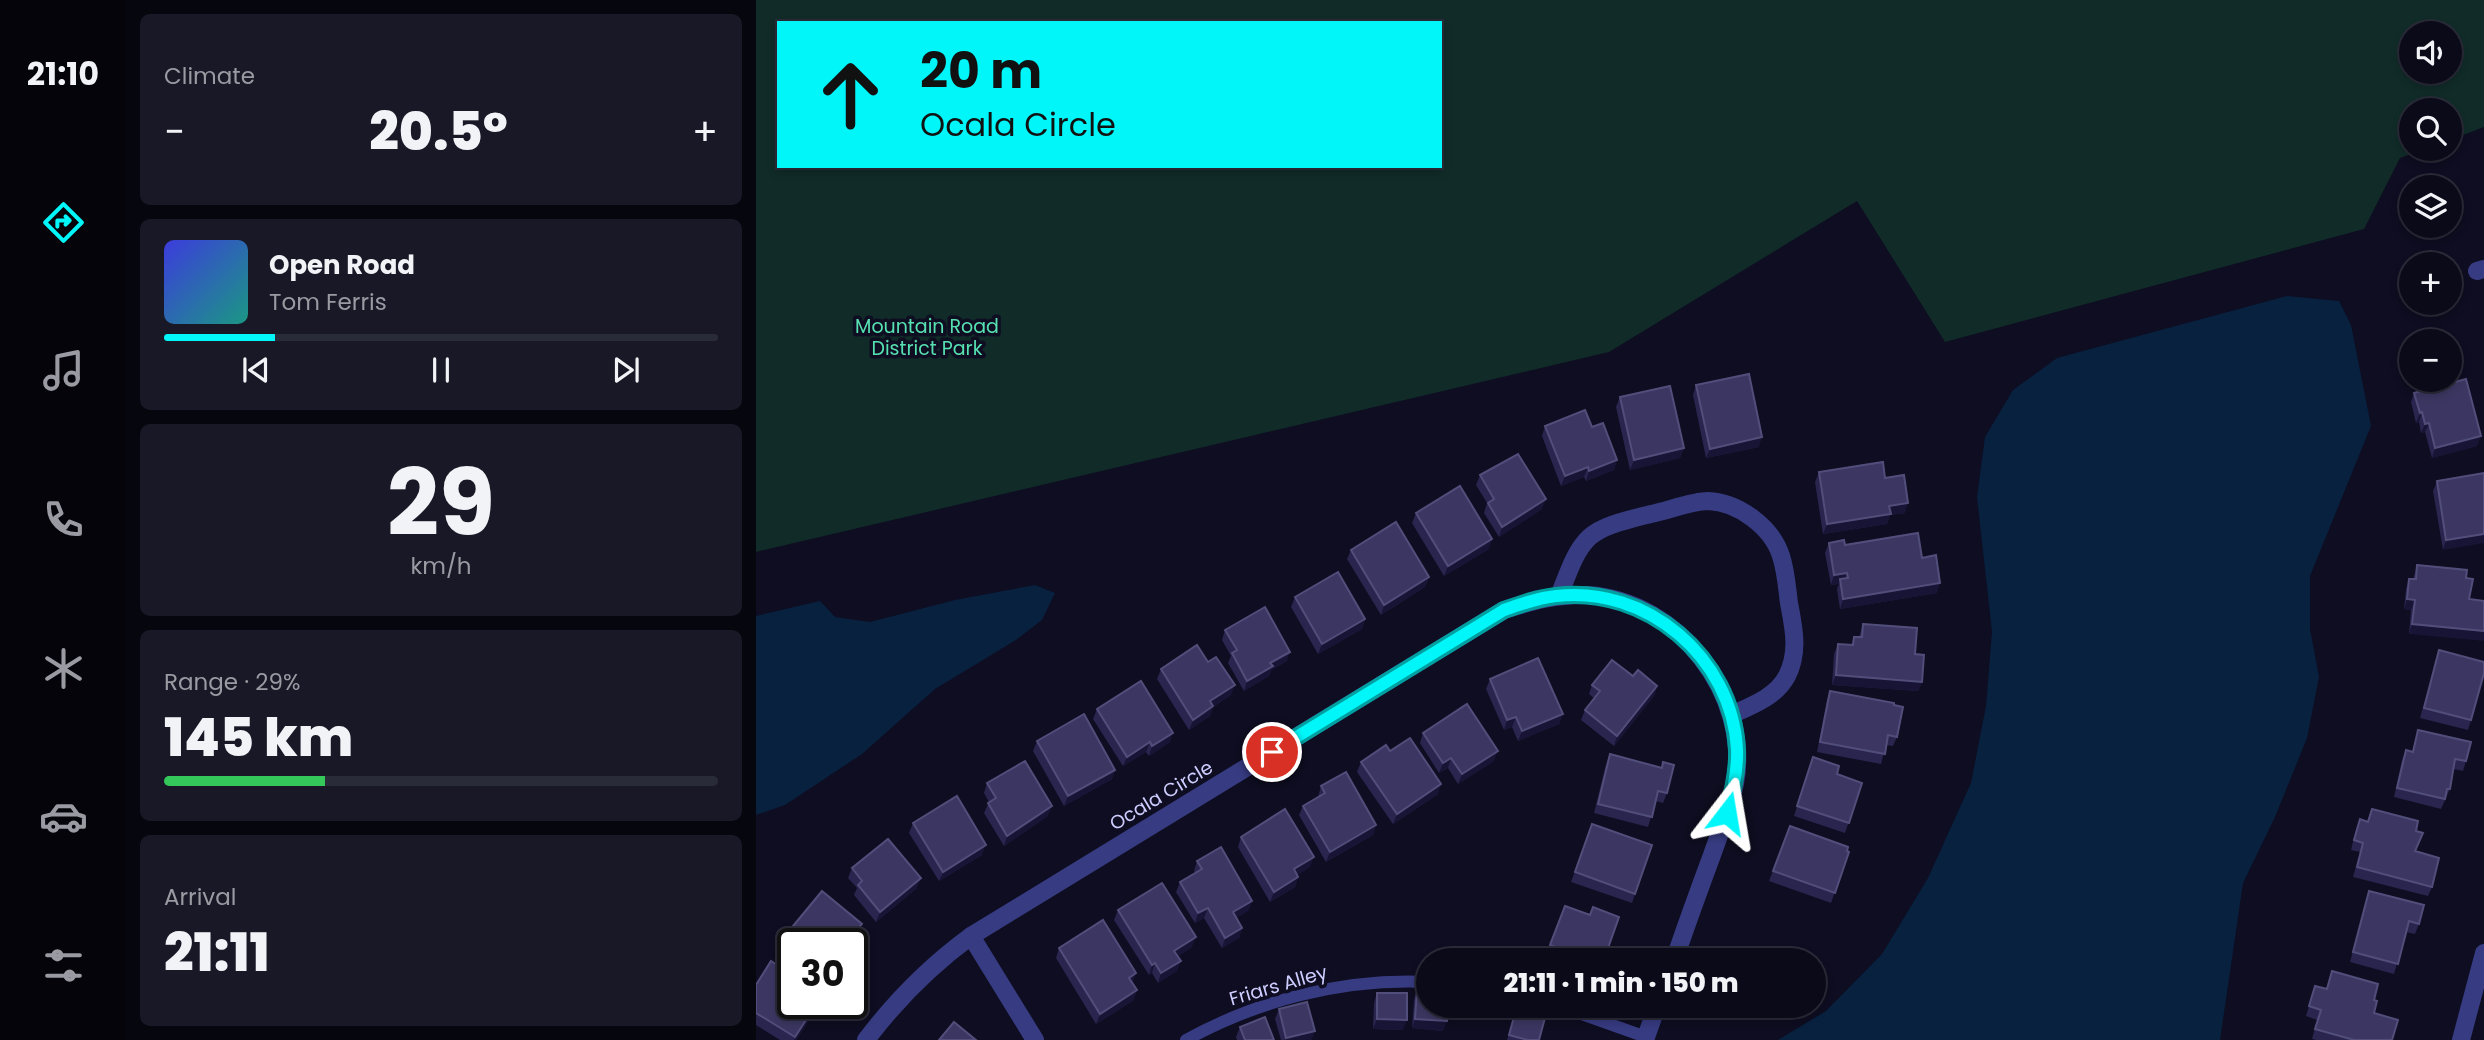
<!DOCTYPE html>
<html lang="en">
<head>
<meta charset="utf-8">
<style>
  body { margin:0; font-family:Poppins,sans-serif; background:#181826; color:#f1f3f6; height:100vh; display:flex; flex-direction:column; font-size:26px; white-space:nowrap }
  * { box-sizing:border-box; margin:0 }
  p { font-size:23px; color:#999aa2 }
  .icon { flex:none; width:38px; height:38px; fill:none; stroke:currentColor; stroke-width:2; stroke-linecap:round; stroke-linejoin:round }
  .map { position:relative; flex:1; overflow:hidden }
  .details { display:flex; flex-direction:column; gap:14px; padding:14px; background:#06060e; width:630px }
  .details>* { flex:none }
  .banner { position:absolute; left:21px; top:21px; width:665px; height:147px; border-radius:0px; box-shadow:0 4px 10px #0003,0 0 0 2px #2a2b38; background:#00f6f8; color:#111; overflow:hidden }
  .controls { position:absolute; left:1643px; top:21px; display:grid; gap:14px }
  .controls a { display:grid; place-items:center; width:63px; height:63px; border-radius:50%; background:#0a0a19; box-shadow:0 4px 10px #0003,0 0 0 2px #2a2b38; font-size:35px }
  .speed { position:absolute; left:21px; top:928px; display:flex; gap:14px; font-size:35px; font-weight:700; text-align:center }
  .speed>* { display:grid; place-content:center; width:91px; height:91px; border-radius:50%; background:#0a0a19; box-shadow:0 4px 10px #0003,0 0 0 2px #2a2b38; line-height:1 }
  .speed .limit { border:4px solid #111; border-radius:10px; background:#fff; color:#111 }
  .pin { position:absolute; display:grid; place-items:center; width:60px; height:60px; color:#fff; margin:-30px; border:4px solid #fff; border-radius:50%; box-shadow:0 2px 7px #0007 }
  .me { position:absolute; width:77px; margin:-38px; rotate:14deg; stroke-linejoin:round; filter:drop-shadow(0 0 5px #0008) }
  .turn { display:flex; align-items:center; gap:24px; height:147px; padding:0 28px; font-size:32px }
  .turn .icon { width:91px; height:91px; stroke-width:2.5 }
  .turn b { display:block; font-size:49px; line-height:60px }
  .big { font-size:52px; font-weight:800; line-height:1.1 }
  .details .tile { flex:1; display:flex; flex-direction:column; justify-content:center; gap:10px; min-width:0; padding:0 24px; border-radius:10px; background:#181826 }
  .details .dial { align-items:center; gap:0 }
  .dial b { font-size:91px; line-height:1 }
  .song { display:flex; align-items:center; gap:21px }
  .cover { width:84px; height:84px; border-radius:10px; background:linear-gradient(135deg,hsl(240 70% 55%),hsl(170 70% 35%)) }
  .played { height:7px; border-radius:4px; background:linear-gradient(90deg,#00f6f8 20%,#2a2b38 20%) }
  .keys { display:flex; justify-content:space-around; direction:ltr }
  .heat { display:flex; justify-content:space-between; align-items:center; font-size:38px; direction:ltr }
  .charge { height:10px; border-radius:5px; background:linear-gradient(90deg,#34c759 29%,#2a2b38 0) }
  .trip { position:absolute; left:660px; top:948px; width:410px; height:70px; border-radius:35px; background:#0a0a19; box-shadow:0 4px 10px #0003,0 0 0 2px #2a2b38; font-weight:800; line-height:70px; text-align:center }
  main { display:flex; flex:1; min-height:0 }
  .menu { display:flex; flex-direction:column; width:126px; justify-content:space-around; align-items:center; background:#04040a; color:#999aa2 }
  .menu .icon { width:49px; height:49px }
  .menu .current { color:#00f6f8 }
  .menu b { font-size:32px; color:#f1f3f6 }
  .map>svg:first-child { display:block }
  .green { fill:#102b28; fill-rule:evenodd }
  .water { fill:#08213f }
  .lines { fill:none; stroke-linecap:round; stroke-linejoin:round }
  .lane { stroke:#373b81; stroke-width:12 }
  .street { stroke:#373b81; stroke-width:18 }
  .wall { fill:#29254f }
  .shaded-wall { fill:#171435 }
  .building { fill:#3b3762; stroke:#524e7b; stroke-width:2 }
  .route-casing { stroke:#00a0a1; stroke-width:18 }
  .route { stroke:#00f6f8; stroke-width:12 }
  .labels { text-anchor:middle; stroke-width:7; stroke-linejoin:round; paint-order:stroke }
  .park-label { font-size:19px; fill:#57e1b1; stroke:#0e0d21 }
  .street-label { font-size:19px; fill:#cecdff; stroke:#0e0d21 }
</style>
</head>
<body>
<main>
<nav class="menu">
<b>21:10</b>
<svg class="icon current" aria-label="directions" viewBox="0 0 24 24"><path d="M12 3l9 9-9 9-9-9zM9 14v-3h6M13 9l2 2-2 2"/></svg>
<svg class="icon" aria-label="music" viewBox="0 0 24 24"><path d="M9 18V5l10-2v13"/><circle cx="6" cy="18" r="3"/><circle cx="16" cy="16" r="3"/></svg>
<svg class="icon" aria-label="phone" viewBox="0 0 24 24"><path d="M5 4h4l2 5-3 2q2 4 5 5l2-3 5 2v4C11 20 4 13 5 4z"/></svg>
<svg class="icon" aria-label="climate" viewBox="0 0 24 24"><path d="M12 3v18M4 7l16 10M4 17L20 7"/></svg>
<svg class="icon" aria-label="car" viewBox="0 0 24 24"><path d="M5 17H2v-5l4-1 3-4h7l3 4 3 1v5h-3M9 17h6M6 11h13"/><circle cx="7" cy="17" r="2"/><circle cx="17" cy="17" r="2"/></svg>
<svg class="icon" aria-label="filters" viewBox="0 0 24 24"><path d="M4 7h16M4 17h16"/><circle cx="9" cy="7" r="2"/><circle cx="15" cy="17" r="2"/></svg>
</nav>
<section class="details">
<div class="tile"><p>Climate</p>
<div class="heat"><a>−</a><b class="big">20.5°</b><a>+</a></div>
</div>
<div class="tile">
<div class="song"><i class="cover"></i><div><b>Open Road</b><p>Tom Ferris</p></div></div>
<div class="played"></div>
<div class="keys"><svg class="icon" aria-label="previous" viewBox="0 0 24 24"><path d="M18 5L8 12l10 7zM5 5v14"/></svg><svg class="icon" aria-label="pause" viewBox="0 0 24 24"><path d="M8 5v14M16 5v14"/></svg><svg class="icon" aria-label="next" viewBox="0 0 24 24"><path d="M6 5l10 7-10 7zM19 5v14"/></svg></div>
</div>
<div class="tile dial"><b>29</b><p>km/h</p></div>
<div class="tile"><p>Range · 29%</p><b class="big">145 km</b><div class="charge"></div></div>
<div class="tile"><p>Arrival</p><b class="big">21:11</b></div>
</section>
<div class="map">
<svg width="1728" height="1040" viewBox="0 0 1728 1040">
  <rect width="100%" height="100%" fill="#0e0d21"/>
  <path class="green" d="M 0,0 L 1728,0 L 1728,127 L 1694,140 L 1694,110 L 1656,110 L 1656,149 L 1668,149 L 1644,158 L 1608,229 L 1189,342 L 1101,201 L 853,352 L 0,552 ZM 23,23 L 684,23 L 684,166 L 23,166 ZM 1656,33 L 1694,33 L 1694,72 L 1656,72 Z"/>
  <g class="water">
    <polygon points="1531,296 1583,301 1595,325 1615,426 1554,576 1554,629 1563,677 1551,738 1519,817 1487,883 1464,1040 1022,1040 1070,1011 1126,954 1172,878 1215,783 1230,706 1236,632 1221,497 1229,437 1257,390 1301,358"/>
    <polygon points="279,585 299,593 286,620 260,640 179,689 106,754 29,805 0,815 0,616 64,601 79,617 114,622 199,600"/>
  </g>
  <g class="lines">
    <g class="lane">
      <polyline points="803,1006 890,1037"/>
      <path d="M 430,1040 C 503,1000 588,978 672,982"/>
    </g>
    <g class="street">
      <polyline points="1721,271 1728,269"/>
      <path d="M 803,596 C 827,533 829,530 895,514 C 911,511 936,501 952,501 C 982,502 1016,527 1025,556 C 1030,571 1031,588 1033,603 C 1038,629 1043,652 1031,676 C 1020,697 995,706 975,715"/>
      <polyline points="215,936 279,1040"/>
      <path d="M 110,1040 C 141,999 174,966 215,936 L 748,610 C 776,601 802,594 832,595 C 923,601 995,695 979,784 C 974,808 964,832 956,855 C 943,890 930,926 918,961"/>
      <polyline points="889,1040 901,1006"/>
      <polyline points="1705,1040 1728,953"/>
    </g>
  </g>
  <g class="wall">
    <polygon points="940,385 1003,447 950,458 937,395"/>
    <polygon points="1658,393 1721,446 1676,458 1669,432 1665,433 1663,422 1660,423 1655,402"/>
    <polygon points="864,397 928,448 924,458 874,470 860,407"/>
    <polygon points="789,426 836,427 861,460 858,470 830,481 828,477 805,486 786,436"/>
    <polygon points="1063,472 1129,478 1149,513 1134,515 1131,524 1067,534 1059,482"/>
    <polygon points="1728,473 1687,550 1677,491 1681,481"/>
    <polygon points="724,475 786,509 743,537 728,513 731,503 720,485"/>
    <polygon points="660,513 733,549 688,576 656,523"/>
    <polygon points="1073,543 1166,558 1181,593 1084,609 1081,589 1083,584 1075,585 1069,553"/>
    <polygon points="595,550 673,577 669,587 625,615 591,559"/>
    <polygon points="1661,565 1711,570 1653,634 1655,610 1648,609 1650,589 1653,579 1657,579"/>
    <polygon points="539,597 609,619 606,629 562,654 535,607"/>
    <polygon points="1107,624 1159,654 1166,682 1162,691 1076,685 1078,654 1082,644 1095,645 1098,637 1103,637"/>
    <polygon points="469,630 531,661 515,670 513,676 488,691 472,663 475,656 466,640"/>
    <polygon points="1683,650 1715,720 1712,730 1664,718"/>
    <polygon points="405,669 475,695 457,707 454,716 433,730 401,679"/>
    <polygon points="877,676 901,686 898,696 858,746 825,720 829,710 838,698 833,694 836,685"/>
    <polygon points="734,679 807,714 803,724 762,741 756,727 748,730 730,689"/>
    <polygon points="1074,691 1138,705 1141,737 1137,746 1130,745 1125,764 1061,752 1071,700"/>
    <polygon points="341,709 414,742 393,756 390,752 367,766 337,719"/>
    <polygon points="1662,730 1710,761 1707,771 1697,769 1694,789 1685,809 1638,797 1646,760 1650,750 1656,752"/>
    <polygon points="667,733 738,761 702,784 692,768 683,773 664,743"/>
    <polygon points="281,741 359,770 356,779 308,806 277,751"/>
    <polygon points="634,751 682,794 637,824 601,772 605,762"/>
    <polygon points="854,754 905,767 907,762 911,793 907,803 900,801 892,827 838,813 850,764"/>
    <polygon points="1057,757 1081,774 1106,783 1089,833 1038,816"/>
    <polygon points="231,783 292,816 248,846 228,813 233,802 228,793"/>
    <polygon points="565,786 620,825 617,835 570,862 543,815 547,806 562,797"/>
    <polygon points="1616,809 1660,831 1660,851 1676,887 1672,896 1597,877 1604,852 1595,850 1600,829 1604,819 1611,821"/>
    <polygon points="157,823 226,855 183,881 153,833"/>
    <polygon points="836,824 896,845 876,903 815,882"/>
    <polygon points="1034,826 1093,852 1075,903 1013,881"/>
    <polygon points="485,837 554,867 541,875 542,877 539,887 514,902 482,847"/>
    <polygon points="441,861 496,901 492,911 480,918 486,928 483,938 466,948 448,918 439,923 420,892 424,882 439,873 438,871"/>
    <polygon points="96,868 161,888 120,922 98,895 101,888 92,878"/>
    <polygon points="1613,891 1663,924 1659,934 1650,932 1638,974 1594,962"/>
    <polygon points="809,906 851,951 856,961 806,961 790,955"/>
    <polygon points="362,910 436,947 422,956 421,971 402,983 396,973 393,975 358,920"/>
    <polygon points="106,924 102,934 95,943 37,943 37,947 29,941 33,931"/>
    <polygon points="303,948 380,973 376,983 378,1000 340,1024 300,958"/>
    <polygon points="1576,971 1618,1000 1618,1013 1636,1040 1560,1040 1556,1039 1561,1020 1550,1016 1559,986 1570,989"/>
    <polygon points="0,985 37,1003 64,1003 40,1040 24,1040 0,1025"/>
    <polygon points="661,990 687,1031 656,1028 658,1000"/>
    <polygon points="621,993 647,1030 617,1029 618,1003"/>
    <polygon points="523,1009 559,1031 555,1040 525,1040 519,1019"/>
    <polygon points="759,1011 783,1040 751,1040"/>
    <polygon points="484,1027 518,1040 481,1040 480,1037"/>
  </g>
  <g class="shaded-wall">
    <polygon points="1666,412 1663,422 1660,423 1664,413"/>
    <polygon points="1673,423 1669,432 1665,433 1669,424"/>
    <polygon points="1725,436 1721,446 1676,458 1679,448"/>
    <polygon points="1006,437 1003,447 950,458 954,449"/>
    <polygon points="928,448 924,458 874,470 878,460"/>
    <polygon points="861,460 858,470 830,481 833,471"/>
    <polygon points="832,467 828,477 805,486 809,476"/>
    <polygon points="790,499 786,509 743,537 746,527"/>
    <polygon points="1152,503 1149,513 1134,515 1131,524 1067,534 1071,524 1133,506"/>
    <polygon points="1728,534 1728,543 1687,550 1690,540"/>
    <polygon points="736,539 733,549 688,576 692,566"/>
    <polygon points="1091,573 1087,583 1084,579 1083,584 1075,585 1078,575"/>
    <polygon points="673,577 669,587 625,615 628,605"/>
    <polygon points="1184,583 1181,593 1084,609 1087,599"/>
    <polygon points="1651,599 1659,600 1655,610 1648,609"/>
    <polygon points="609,619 606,629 562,654 566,644"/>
    <polygon points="1656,624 1728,631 1728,641 1653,634"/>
    <polygon points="534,652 531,661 515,670 513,676 488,691 491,681 514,663"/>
    <polygon points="1080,675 1166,682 1162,691 1076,685"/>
    <polygon points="479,685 475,695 457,707 454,716 433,730 437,720 454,701"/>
    <polygon points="901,686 898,696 858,746 861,736"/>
    <polygon points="807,714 803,724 762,741 766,731"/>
    <polygon points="760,717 756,727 748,730 751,720"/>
    <polygon points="417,733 414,742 393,756 396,746"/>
    <polygon points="394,742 390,752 367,766 371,757"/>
    <polygon points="742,751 738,761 702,784 706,774"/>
    <polygon points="695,758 692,768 683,773 687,763"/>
    <polygon points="359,770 356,779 308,806 312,796"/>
    <polygon points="685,784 682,794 637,824 641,814"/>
    <polygon points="296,806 292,816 248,846 251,836"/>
    <polygon points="620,825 617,835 570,862 574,852"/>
    <polygon points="230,845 226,855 183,881 187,872"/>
    <polygon points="558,857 554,867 534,879 538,869"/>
    <polygon points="542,877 539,887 514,902 518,892"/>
    <polygon points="165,878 161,888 120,922 124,912"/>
    <polygon points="496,901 492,911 473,922 477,912"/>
    <polygon points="452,908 448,918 439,923 442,913"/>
    <polygon points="106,924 102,934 95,943 90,943"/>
    <polygon points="486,928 483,938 466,948 469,938"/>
    <polygon points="440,937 436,947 415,961 418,951"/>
    <polygon points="425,961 421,971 402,983 405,973"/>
    <polygon points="399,963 396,973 393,975 396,965"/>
    <polygon points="380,973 376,983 373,978"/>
    <polygon points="381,990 378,1000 340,1024 344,1014"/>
    <polygon points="61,1003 64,1003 40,1040 38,1040"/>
    <polygon points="621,1019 651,1020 647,1030 617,1029"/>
    <polygon points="659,1019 691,1021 687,1031 656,1028"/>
    <polygon points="559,1031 555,1040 529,1040 530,1038"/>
  </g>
  <g class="building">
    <polygon points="993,374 1006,437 954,449 940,385"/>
    <polygon points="1710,379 1725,436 1679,448 1673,423 1669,424 1666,412 1664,413 1658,393"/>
    <polygon points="914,386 928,448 878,460 864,397"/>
    <polygon points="829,410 836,427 847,423 861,460 833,471 832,467 809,476 789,426"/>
    <polygon points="762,454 790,499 746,527 732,503 738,499 724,475"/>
    <polygon points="1127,462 1129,478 1148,475 1152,503 1133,506 1135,514 1071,524 1063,472"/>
    <polygon points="1728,473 1728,534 1690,540 1681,481"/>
    <polygon points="704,486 736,539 692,566 660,513"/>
    <polygon points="640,522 673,577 628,605 595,550"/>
    <polygon points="1162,533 1166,558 1180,555 1184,583 1087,599 1084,579 1092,578 1091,573 1078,575 1073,543 1088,540 1089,545"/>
    <polygon points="1661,565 1711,570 1710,578 1717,579 1713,599 1728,601 1728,631 1656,624 1659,600 1651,599 1653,579 1660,579"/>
    <polygon points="582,572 609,619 566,644 539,597"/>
    <polygon points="509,607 534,652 514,663 517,666 491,681 476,653 481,650 469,630"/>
    <polygon points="1107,624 1161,628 1159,654 1168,655 1166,682 1080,675 1082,644 1097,645 1098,637 1106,637"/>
    <polygon points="441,645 452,662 460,657 479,685 454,701 457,706 437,720 405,669"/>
    <polygon points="1683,650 1728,662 1728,673 1715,720 1668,708"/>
    <polygon points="782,658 807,714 766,731 760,717 751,720 734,679"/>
    <polygon points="856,660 877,676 882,670 901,686 861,736 829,710 844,691 836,685"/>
    <polygon points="385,681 417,733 396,746 394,742 371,757 341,709"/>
    <polygon points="1074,691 1138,703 1138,705 1147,707 1141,737 1132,735 1129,754 1064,742"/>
    <polygon points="711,704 742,751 706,774 695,758 687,763 667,733"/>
    <polygon points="328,714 359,770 312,796 281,741"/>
    <polygon points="1662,730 1715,742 1710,761 1699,759 1694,789 1691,789 1689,799 1641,788 1650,750 1657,752"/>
    <polygon points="654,738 685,784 641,814 605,762 630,745 634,751"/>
    <polygon points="854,754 906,768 907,762 918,765 911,793 902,791 896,817 842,804"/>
    <polygon points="1057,757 1083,766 1081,774 1106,783 1093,823 1041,806"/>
    <polygon points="269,761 296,806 251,836 232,803 240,798 231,783"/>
    <polygon points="590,772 620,825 574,852 547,806 569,793 565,786"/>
    <polygon points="201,796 230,845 187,872 157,823"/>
    <polygon points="529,809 558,857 538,869 542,877 518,892 485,837"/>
    <polygon points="1616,809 1662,821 1660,831 1667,833 1659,851 1683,858 1676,887 1601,867 1607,843 1598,840 1604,819 1612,822"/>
    <polygon points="836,824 896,845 879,894 819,872"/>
    <polygon points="1034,826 1092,847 1091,851 1093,852 1079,893 1017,871"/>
    <polygon points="132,839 165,878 124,912 102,885 106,881 96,868"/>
    <polygon points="465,847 496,901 477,912 486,928 469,938 452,908 442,913 424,882 446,869 441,861"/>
    <polygon points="406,883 440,937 418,951 425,961 405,973 399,963 396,965 362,910"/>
    <polygon points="66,891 106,924 90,943 47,943 33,931"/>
    <polygon points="1613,891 1668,905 1663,924 1653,921 1642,964 1597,952"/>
    <polygon points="809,906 834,915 837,907 863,917 851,951 859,954 856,961 835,961 794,945"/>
    <polygon points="347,920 380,973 373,978 381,990 344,1014 303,948"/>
    <polygon points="15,961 37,975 37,1003 61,1003 39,1037 0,1013 0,985"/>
    <polygon points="1576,971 1622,984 1618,1000 1621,1001 1618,1013 1642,1020 1636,1040 1598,1040 1559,1029 1565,1010 1553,1006 1559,986 1571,989"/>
    <polygon points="661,990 672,991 672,1006 692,1006 691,1021 659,1019"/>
    <polygon points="621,993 651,993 651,1020 621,1019"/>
    <polygon points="551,1002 559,1031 530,1038 523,1009"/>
    <polygon points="761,1006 790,1014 783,1040 772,1040 753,1035"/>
    <polygon points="509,1017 518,1040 489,1040 484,1027"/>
    <polygon points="198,1022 220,1040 183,1040"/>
  </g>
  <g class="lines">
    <defs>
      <path id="route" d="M 516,752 L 748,610 C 765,604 782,598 800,596 C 891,585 976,658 981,749 C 982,771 977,792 971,813"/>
    </defs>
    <use href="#route" class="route-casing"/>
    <use href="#route" class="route"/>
  </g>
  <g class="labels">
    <g class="park-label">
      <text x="171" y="333">Mountain Road<tspan x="171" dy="22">District Park</tspan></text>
    </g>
    <g class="street-label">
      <text transform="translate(405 795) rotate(-31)" y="7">Ocala Circle</text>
      <text transform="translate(522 985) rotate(-16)" y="7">Friars Alley</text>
    </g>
  </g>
</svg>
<div class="controls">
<a><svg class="icon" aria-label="sound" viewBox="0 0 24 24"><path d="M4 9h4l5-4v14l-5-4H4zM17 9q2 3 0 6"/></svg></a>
<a><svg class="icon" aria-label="search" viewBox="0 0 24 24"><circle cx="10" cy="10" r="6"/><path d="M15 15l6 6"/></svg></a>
<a><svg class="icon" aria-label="layers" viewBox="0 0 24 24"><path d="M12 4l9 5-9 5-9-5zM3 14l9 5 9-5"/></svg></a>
<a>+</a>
<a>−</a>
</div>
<div class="speed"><div class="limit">30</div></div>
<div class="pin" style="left:516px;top:752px;background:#d93025"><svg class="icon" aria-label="arrive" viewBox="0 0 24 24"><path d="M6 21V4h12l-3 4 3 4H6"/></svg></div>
<svg class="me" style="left:971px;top:813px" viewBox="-20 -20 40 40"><path d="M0-17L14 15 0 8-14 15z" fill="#00f6f8" stroke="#fff" stroke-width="4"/></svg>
<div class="trip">21:11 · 1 min · 150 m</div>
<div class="banner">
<div class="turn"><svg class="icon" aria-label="ahead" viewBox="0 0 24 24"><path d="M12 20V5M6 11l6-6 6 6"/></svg><div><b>20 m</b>Ocala Circle</div></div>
</div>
</div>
</main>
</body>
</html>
